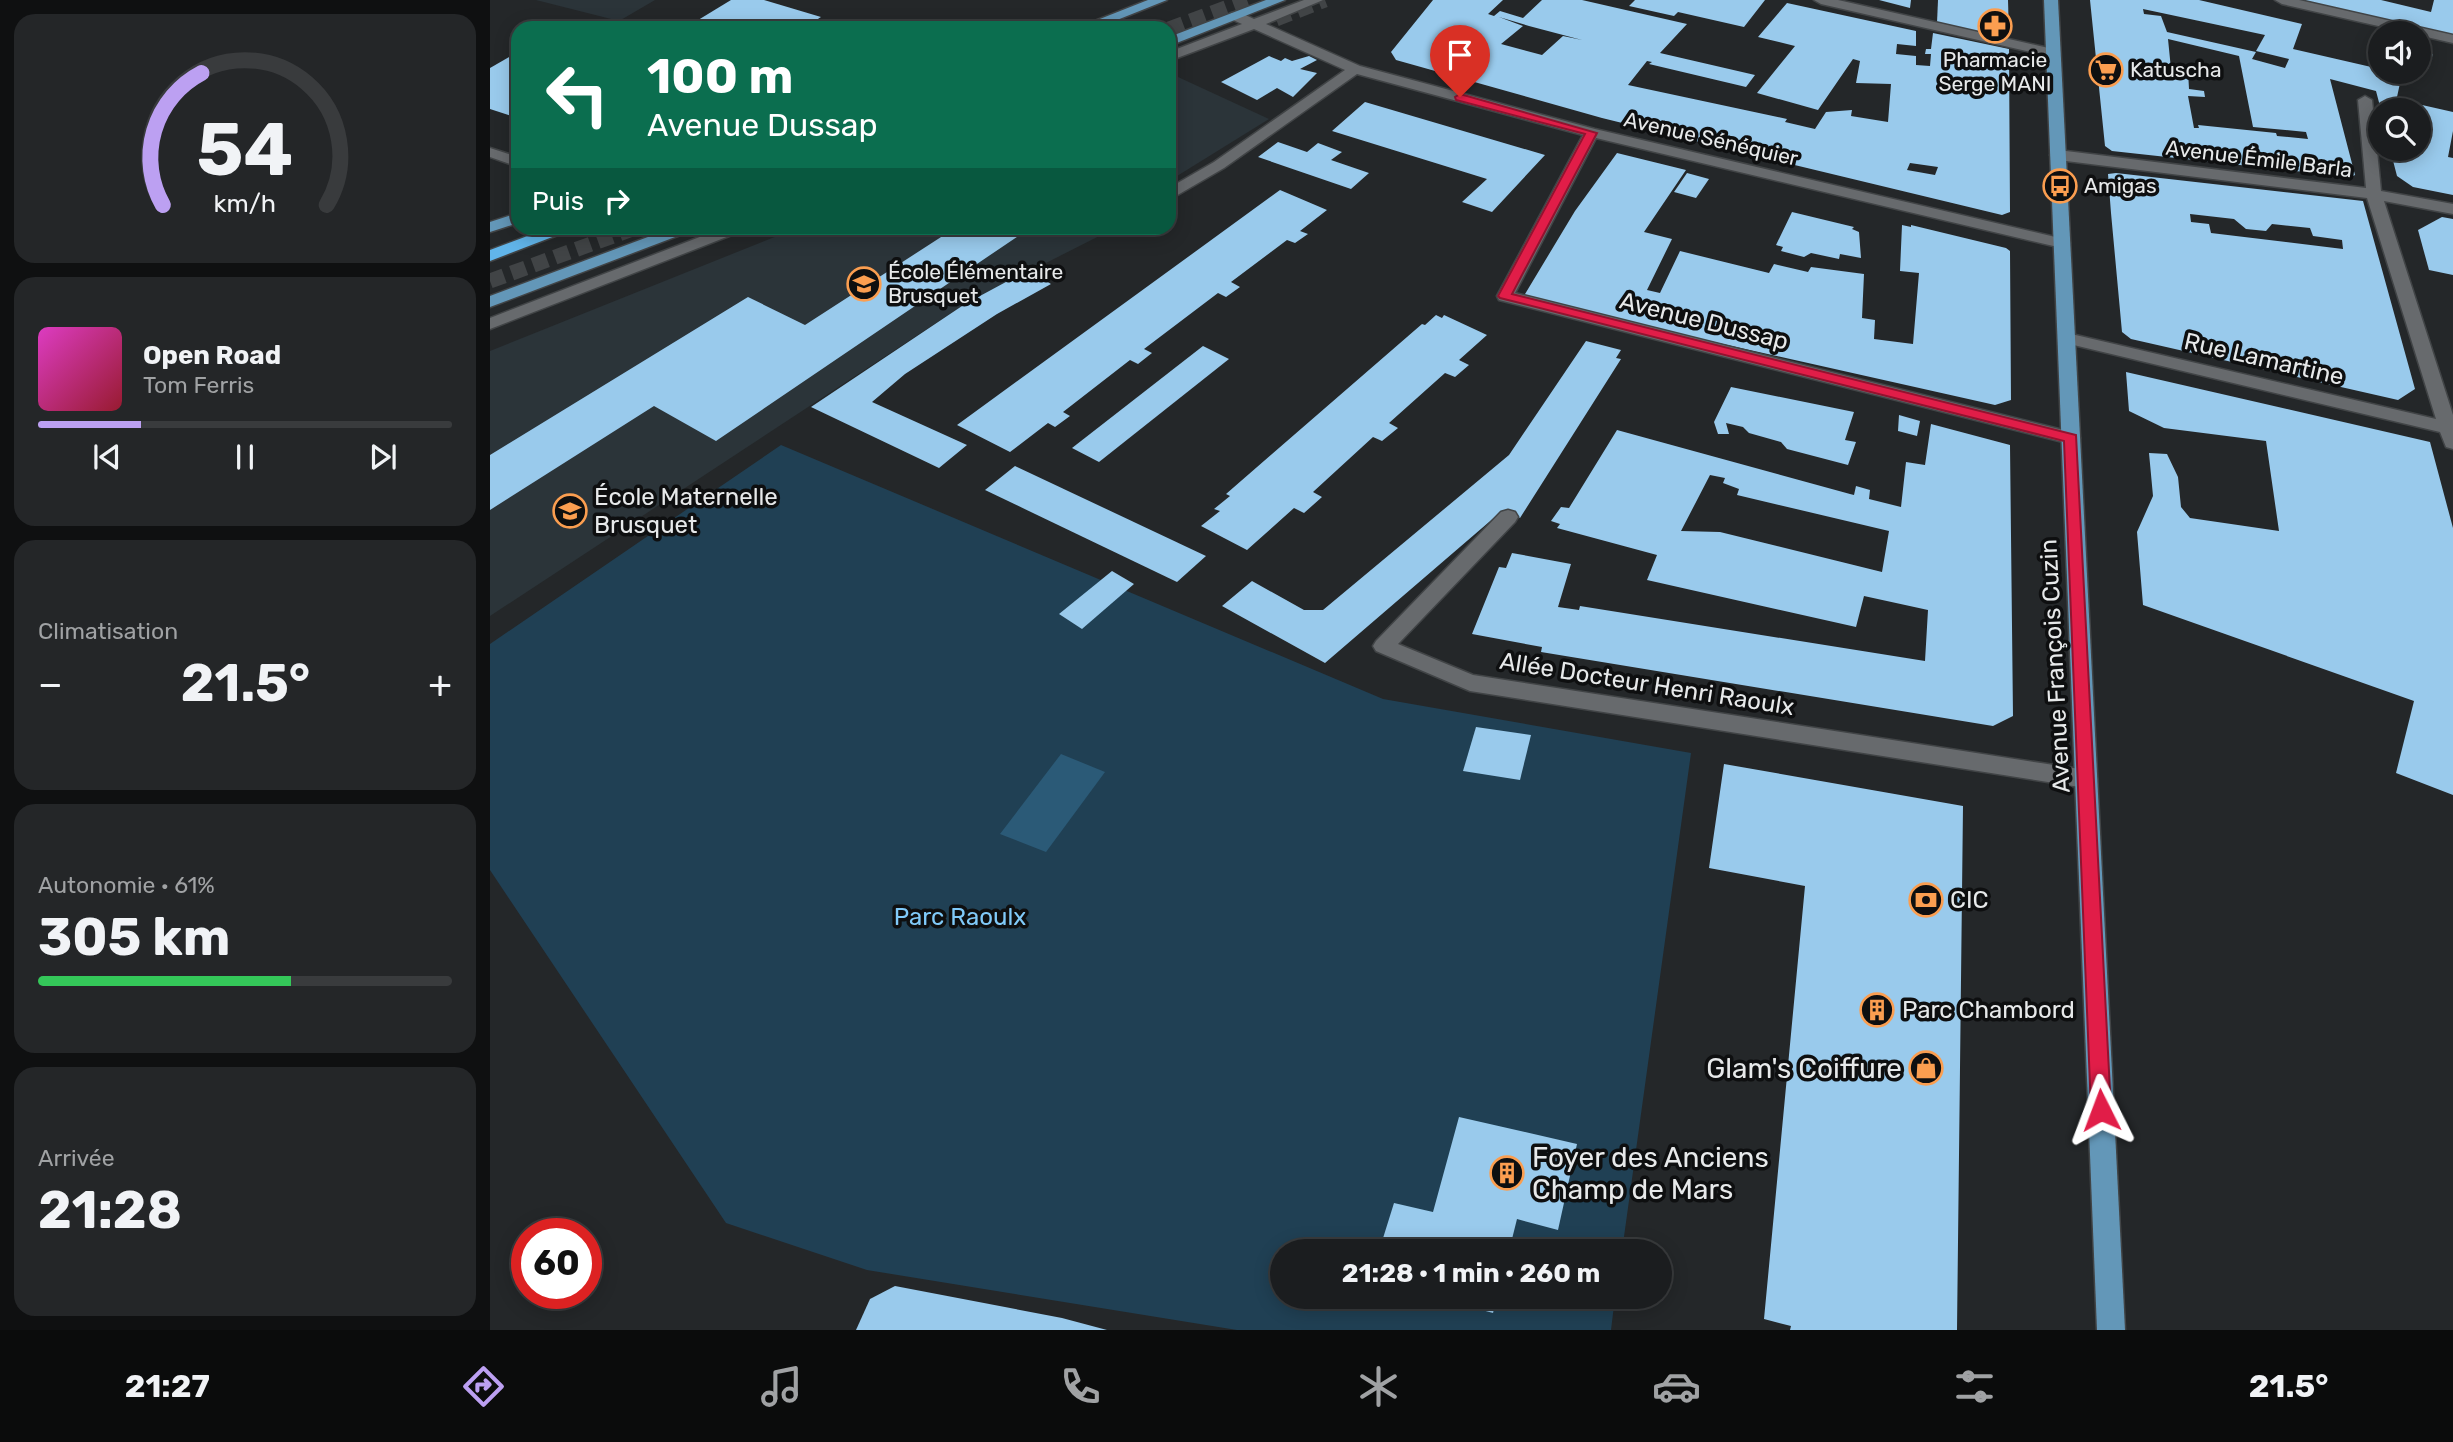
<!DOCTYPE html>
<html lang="fr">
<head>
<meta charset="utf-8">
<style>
  body { margin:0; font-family:Rubik,sans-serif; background:#242628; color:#f1f3f6; height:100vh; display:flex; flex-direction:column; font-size:26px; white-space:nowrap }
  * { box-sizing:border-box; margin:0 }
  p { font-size:23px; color:#a0a2a4 }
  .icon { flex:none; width:38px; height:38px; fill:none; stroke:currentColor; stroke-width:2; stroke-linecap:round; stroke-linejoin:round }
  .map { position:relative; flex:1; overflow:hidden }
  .sheet { display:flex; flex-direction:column; gap:14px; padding:14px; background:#0f1011; width:490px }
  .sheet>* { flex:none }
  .hud { position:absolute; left:21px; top:21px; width:665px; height:214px; border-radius:21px; box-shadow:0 4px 18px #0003,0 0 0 2px #393b3d; background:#0b6e4f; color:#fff; overflow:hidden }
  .fabs { position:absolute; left:1878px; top:21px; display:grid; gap:14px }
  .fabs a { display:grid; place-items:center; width:63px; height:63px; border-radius:50%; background:#1b1d1f; box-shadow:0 4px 18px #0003,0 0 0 2px #393b3d; font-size:35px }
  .speed { position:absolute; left:21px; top:1218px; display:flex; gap:14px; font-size:35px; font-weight:700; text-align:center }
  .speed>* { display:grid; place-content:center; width:91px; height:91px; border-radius:50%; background:#1b1d1f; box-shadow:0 4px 18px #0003,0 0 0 2px #393b3d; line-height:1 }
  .speed .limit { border:10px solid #d22; background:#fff; color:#111 }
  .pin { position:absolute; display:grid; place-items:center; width:60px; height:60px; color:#fff; margin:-72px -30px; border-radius:50% 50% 50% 0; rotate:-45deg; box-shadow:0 0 7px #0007 }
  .pin .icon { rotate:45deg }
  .me { position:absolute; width:77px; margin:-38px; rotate:357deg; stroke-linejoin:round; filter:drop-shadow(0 0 5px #0008) }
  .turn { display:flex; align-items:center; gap:24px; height:147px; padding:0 21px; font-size:32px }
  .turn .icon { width:91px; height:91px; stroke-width:2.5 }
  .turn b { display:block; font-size:49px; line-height:60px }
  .then { display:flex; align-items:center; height:66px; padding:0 21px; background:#0003; gap:14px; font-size:26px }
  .big { font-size:52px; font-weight:700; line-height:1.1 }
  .sheet .card { flex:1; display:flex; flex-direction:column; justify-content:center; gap:10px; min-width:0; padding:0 24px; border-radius:21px; background:#242628 }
  .sheet .dial { align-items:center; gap:0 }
  .dial svg { height:182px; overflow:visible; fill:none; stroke:#393b3d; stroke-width:7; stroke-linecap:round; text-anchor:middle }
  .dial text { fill:#f1f3f6; stroke:none }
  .song { display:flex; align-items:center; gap:21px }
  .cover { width:84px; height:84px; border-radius:10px; background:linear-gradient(135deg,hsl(310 70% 55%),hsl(350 70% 35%)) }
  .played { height:7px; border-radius:4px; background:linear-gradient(90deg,#bca0f2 25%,#393b3d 25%) }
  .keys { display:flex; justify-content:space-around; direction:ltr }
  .heat { display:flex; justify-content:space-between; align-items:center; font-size:38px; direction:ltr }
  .charge { height:10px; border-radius:5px; background:linear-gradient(90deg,#34c759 61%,#393b3d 0) }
  .trip { position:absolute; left:780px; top:1239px; width:402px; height:70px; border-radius:35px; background:#1b1d1f; box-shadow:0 4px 18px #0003,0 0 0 2px #393b3d; font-weight:700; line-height:70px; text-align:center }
  .dock { display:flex; height:112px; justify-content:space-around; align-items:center; background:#0b0c0c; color:#a0a2a4 }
  .dock .icon { width:49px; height:49px }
  .dock .current { color:#bca0f2 }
  .dock b { font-size:32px; color:#f1f3f6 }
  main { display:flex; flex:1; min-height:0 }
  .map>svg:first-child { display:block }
  .built { fill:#2b3439 }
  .green { fill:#204054 }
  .water { fill:#2b5a77 }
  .building { fill:#99caec; fill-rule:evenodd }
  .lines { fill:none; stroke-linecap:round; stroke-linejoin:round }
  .highway-tunnel { stroke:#414446; stroke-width:15; stroke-dasharray:15 8; stroke-linecap:butt }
  .minor-casing { stroke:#414446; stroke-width:3 }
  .major-casing { stroke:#414446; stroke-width:3 }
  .highway-casing { stroke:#414446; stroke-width:3 }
  .minor { fill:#676a6d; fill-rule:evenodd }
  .major { fill:#6397b8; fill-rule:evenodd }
  .highway { fill:#61b5ea; fill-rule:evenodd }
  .route { fill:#e11d48; stroke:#92132f; stroke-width:2 }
  .labels { text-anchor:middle; stroke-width:7; stroke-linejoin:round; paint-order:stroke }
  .far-poi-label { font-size:21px; fill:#e7e9ea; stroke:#0e0f10; text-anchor:start }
  .far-street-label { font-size:21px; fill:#e7e9ea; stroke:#0e0f10 }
  .street-label { font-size:24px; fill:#e7e9ea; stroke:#0e0f10 }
  .poi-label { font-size:24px; fill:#e7e9ea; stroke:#0e0f10; text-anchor:start }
  .park-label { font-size:24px; fill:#80caf9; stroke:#0e0f10 }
  .near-poi-label { font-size:28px; fill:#e7e9ea; stroke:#0e0f10; text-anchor:end }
</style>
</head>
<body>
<main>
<section class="sheet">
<div class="card dial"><svg viewBox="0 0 100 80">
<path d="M14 69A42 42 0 1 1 86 69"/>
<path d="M14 69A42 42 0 0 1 31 11" stroke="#bca0f2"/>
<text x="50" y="56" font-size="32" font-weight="700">54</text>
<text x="50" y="72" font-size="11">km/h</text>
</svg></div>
<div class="card">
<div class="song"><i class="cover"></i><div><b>Open Road</b><p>Tom Ferris</p></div></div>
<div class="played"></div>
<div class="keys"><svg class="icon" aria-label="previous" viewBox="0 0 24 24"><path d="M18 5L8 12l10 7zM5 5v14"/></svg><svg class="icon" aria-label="pause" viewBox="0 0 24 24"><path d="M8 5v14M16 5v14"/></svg><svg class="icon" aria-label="next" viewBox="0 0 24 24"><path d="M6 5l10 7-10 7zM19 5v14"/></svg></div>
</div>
<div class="card"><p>Climatisation</p>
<div class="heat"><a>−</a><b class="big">21.5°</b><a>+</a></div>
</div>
<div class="card"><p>Autonomie · 61%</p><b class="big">305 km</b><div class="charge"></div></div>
<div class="card"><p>Arrivée</p><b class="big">21:28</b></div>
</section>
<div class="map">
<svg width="1963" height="1330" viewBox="0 0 1963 1330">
  <rect width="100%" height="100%" fill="#242729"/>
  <g class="built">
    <polygon points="46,0 165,0 129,21"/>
    <polygon points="688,77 779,119 679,181 679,81"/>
    <polygon points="307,228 625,228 475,304 0,616 0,351"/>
  </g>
  <polygon class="green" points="291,445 893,699 1201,753 1132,1251 793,1251 793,1297 1125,1297 1121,1330 747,1330 377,1270 236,1223 0,870 0,644"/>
  <polygon class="water" points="571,754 615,772 556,852 510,834"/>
  <g class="building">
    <polygon points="241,0 274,0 331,17 314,28 195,28"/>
    <path d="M 943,0 L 1013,0 L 998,14 L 1004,16 L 1010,11 L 1033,18 L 1052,0 L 1092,0 L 1197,24 L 1170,53 L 1265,75 L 1256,87 L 1159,64 L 1162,62 L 1157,61 L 1138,85 L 1297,119 L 1295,122 L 1325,129 L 1336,112 L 1362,110 L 1361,116 L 1398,122 L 1401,84 L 1366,83 L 1370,61 L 1363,59 L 1328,110 L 1267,93 L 1305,46 L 1268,37 L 1297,3 L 1426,31 L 1426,46 L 1407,44 L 1406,54 L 1426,56 L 1426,65 L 1440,66 L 1441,54 L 1435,54 L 1436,49 L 1441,49 L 1443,33 L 1519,49 L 1520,212 L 1512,215 L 1246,151 L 1112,118 L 906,60 L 901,52 ZM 1009,17 L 1039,26 L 1092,40 L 1073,36 L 1052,55 L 1011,44 L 1033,26 ZM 1420,163 L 1448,167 L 1445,175 L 1417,170 Z"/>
    <polygon points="1145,0 1275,0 1254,27 1188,12 1184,16 1139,6"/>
    <polygon points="1389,0 1421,0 1420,8"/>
    <polygon points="1448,0 1518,0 1519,36 1514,38 1447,23"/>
    <path d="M 1600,0 L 1709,0 L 1812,24 L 1803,49 L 1890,69 L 1890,72 L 1912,74 L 1907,97 L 1910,100 L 1963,112 L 1963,131 L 1958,157 L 1963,158 L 1963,195 L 1923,187 L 1907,176 L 1900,149 L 1928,149 L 1928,110 L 1891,110 L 1886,91 L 1840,79 L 1865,175 L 1861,177 L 1622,151 L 1615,146 ZM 1653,9 L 1775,35 L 1766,51 L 1799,59 L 1795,68 L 1762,59 L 1766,52 L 1677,32 L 1671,16 L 1654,14 ZM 1678,39 L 1749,56 L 1763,127 L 1816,132 L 1818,139 L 1787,136 L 1786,133 L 1708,125 L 1709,128 L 1704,128 L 1698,96 L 1715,97 L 1714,91 L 1699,89 L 1698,71 L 1681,69 Z"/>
    <polygon points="1810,0 1891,0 1941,12 1944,0 1963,0 1963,36"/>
    <polygon points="1928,51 1943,54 1938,69 1928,67"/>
    <polygon points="28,52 28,118 0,109 0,68"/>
    <polygon points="779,56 791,61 795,58 802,61 819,56 827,60 810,69 827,73 803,97 787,88 767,100 731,82"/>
    <polygon points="875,102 1055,155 1002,212 972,202 997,179 842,131"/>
    <polygon points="788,142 817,152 828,143 852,152 841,160 879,173 861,189 768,157"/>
    <polygon points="1127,153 1196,170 1154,232 1182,239 1157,290 1170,293 1190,251 1279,273 1284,264 1318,272 1321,267 1374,274 1372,318 1385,320 1384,339 1423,344 1429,273 1410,271 1412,225 1421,227 1421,225 1516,248 1520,251 1521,400 1505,405 1032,299 1085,211"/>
    <polygon points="1197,173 1219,179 1206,198 1184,192"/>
    <path d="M 1626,173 L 1873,201 L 1925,389 L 1908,400 L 1641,339 L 1632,332 L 1621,213 L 1618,174 ZM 1700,214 L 1744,219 L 1756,229 L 1776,231 L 1782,224 L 1820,228 L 1823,236 L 1852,240 L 1853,249 L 1721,233 L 1719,224 L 1701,222 Z"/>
    <polygon points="790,190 837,210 810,231 818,234 805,243 797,240 741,282 750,287 736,297 728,293 654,349 662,353 648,364 640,360 573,412 580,416 565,427 558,423 520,452 467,425"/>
    <polygon points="1302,212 1364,227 1362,229 1369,232 1371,258 1350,254 1349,259 1321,253 1314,257 1291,251 1293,247 1286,245"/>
    <polygon points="1952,217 1963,219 1963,275 1939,270 1928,230"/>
    <polygon points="465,228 540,228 226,441 164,406 0,510 0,455 258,297 315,325"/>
    <polygon points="538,270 561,284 507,314 415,374 382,402 477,445 449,468 321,407 475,304"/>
    <polygon points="946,315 952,318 954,315 997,335 969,360 979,365 965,377 955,373 899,423 908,428 892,441 883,437 823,492 832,497 814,513 804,508 757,550 711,526 730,511 724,509 740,496 736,494 932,324 935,325"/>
    <polygon points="1096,341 1131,350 1126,358 1131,359 1030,518 1013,510 835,663 732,606 762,581 814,610 833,610 1019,455"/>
    <polygon points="713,346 739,359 609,462 582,448"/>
    <polygon points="1636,372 1940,442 1963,528 1963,795 1906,773 1924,701 1653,605 1647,532 1663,496 1659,453 1677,454 1688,477 1691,507 1700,518 1789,531 1776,441 1674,428 1639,411"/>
    <polygon points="1241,387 1364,412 1355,440 1366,442 1358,465 1297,449 1291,442 1259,433 1253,427 1236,423 1239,434 1228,434 1224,422"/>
    <polygon points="1409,415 1430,421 1427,436 1408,431"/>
    <path d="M 1441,424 L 1520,445 L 1523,716 L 1503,726 L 1051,652 L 1052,647 L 982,634 L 1009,567 L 1016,568 L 1022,553 L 1081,564 L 1068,607 L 1089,610 L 1090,606 L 1435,661 L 1438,610 L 1374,596 L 1366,627 L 1157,580 L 1167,555 L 1067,528 L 1070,524 L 1061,521 L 1071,507 L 1079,508 L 1127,430 L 1360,494 L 1364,495 L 1366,486 L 1380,490 L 1379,499 L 1411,507 L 1416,462 L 1435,465 ZM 1220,475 L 1235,478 L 1233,483 L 1249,489 L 1247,495 L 1399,531 L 1392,572 L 1230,532 L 1191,531 Z"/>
    <polygon points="525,466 716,556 687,582 495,490"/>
    <polygon points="622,571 644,584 592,629 569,614"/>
    <polygon points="986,727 1041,735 1030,780 973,771"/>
    <polygon points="1234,764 1473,806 1467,1330 1300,1330 1301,1326 1274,1319 1315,886 1219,868"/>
    <polygon points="969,1117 1087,1144 1068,1230 1027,1219 1019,1251 889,1251 904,1203 943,1212"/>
    <polygon points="405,1286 572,1318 617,1330 366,1330 380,1299"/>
    <polygon points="944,1297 1007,1297 1003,1313"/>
  </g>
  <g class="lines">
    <g class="highway-tunnel">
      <polyline points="786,19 835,0"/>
      <polyline points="679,29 757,0"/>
      <polyline points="0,281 145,228"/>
    </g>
    <defs>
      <g id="minor">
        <polygon points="814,0 833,0 776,24 870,66 1105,129 1578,240 1580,243 1578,246 1572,248 1106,138 1025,293 1581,432 1590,438 1581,444 1009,300 1007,296 1093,135 867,74 734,168 679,200 679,188 724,162 855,70 764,29 679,61 679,52 752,24 741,19 741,13 751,13 764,19"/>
        <polygon points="1324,0 1348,0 1563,49 1570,53 1563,57 1331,4"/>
        <polygon points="1785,0 1809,0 1963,35 1963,43 1792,4"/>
        <polygon points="1875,96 1882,100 1891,191 1963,204 1963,214 1894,201 1963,415 1963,449 1956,447 1950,432 1571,342 1568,338 1571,334 1577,333 1946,419 1877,198 1568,160 1560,155 1568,150 1876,188 1868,100"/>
        <polygon points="0,148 25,156 28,159 20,164 0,157"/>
        <polygon points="233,228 254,228 252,231 0,329 0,318"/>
        <polygon points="1018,510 1025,512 1028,517 1025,522 908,644 983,675 1596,770 1604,773 1607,779 1604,785 1596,788 980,691 886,651 883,646 886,641 1011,512"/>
      </g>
      <g id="major">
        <polygon points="658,0 677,0 607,28 587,28"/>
        <polygon points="776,0 795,0 679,46 679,37"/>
        <polygon points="1554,0 1568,0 1635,1330 1607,1330"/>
        <polygon points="28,213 28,223 0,232 0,222"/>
        <polygon points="182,228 203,228 201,231 0,307 0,296"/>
      </g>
      <polygon id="highway" points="59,228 80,228 78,231 0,261 0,250"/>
    </defs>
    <use href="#minor" class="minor-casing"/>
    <use href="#major" class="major-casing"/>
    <use href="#highway" class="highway-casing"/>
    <use href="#minor" class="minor"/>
    <use href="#major" class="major"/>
    <use href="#highway" class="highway"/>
  </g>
  <polygon class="route" points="970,94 1107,133 1022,294 1586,435 1621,1110 1618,1116 1611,1119 1604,1116 1601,1110 1574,441 1010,298 1008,296 1095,134 966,100 965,97"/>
  <defs>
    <symbol id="pharmacy-ring" viewBox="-11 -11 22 22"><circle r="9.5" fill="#0e0f10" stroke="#fb9e50" stroke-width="1.5"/><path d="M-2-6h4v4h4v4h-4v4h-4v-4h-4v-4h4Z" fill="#fb9e50"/></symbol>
    <symbol id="supermarket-ring" viewBox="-11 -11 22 22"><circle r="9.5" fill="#0e0f10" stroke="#fb9e50" stroke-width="1.5"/><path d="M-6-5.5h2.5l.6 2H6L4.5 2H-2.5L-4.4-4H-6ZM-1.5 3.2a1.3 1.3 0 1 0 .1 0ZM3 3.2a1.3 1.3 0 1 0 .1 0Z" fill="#fb9e50"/></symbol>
    <symbol id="bus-ring" viewBox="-11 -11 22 22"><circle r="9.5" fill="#0e0f10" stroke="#fb9e50" stroke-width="1.5"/><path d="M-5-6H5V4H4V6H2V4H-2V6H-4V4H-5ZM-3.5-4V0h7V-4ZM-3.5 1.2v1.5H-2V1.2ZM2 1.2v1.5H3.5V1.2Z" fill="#fb9e50"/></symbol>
    <symbol id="school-ring" viewBox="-11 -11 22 22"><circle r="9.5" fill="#0e0f10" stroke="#fb9e50" stroke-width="1.5"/><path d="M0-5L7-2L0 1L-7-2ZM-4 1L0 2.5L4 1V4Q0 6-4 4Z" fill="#fb9e50"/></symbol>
    <symbol id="bank-ring" viewBox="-11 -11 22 22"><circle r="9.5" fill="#0e0f10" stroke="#fb9e50" stroke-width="1.5"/><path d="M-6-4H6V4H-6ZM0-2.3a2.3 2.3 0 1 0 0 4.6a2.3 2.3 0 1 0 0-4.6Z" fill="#fb9e50"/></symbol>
    <symbol id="building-ring" viewBox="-11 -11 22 22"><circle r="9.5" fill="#0e0f10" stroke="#fb9e50" stroke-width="1.5"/><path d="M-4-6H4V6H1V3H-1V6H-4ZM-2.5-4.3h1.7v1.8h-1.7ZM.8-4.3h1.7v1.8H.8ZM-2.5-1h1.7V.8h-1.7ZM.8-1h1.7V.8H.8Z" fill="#fb9e50"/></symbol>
    <symbol id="shop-ring" viewBox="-11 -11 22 22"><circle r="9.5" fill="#0e0f10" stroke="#fb9e50" stroke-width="1.5"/><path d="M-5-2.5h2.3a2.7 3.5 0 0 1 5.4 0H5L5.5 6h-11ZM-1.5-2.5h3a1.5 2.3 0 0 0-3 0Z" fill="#fb9e50"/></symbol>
  </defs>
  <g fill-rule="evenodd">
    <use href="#pharmacy-ring" x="1486" y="7" width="38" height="38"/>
    <use href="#supermarket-ring" x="1597" y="51" width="38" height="38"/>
    <use href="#bus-ring" x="1551" y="167" width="38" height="38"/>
    <use href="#school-ring" x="355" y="265" width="38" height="38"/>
    <use href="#school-ring" x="61" y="492" width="38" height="38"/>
    <use href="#bank-ring" x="1417" y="881" width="38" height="38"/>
    <use href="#building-ring" x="1368" y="991" width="38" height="38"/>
    <use href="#shop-ring" x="1417" y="1049" width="38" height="38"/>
    <use href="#building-ring" x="998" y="1154" width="38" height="38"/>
  </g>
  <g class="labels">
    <g class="far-poi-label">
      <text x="1505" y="67" text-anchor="middle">Pharmacie<tspan x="1505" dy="24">Serge MANI</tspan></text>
      <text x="1640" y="77">Katuscha</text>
      <text x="1594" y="193">Amigas</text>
      <text x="398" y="279">École Élémentaire<tspan x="398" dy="24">Brusquet</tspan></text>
    </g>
    <g class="far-street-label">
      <text transform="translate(1221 139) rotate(13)" y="7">Avenue Sénéquier</text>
      <text transform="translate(1769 159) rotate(7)" y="7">Avenue Émile Barla</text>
    </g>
    <g class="street-label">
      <text transform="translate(1214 321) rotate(14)" y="8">Avenue Dussap</text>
      <text transform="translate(1774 359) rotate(13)" y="8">Rue Lamartine</text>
      <text transform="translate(1565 666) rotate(-93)" y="8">Avenue François Cuzin</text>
      <text transform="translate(1157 684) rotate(9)" y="8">Allée Docteur Henri Raoulx</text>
    </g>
    <g class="poi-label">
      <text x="104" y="505">École Maternelle<tspan x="104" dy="28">Brusquet</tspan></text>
      <text x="1460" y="908">CIC</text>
      <text x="1412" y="1018">Parc Chambord</text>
    </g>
    <g class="park-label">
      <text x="470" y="925">Parc Raoulx</text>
    </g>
    <g class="near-poi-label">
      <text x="1412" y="1078">Glam's Coiffure</text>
      <text x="1042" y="1167" text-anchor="start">Foyer des Anciens<tspan x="1042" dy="32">Champ de Mars</tspan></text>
    </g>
  </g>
</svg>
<div class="fabs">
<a><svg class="icon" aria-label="sound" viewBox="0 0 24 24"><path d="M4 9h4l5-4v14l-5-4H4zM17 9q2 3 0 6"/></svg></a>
<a><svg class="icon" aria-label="search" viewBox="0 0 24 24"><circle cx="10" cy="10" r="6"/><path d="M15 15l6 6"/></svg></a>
</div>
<div class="speed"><div class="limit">60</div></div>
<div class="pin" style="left:970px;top:97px;background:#d93025"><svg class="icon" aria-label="arrive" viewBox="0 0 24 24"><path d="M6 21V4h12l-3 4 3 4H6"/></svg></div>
<svg class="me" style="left:1611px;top:1110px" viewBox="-20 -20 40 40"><path d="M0-17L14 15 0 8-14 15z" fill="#e11d48" stroke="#fff" stroke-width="4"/></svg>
<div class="trip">21:28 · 1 min · 260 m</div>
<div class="hud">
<div class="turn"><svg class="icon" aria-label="left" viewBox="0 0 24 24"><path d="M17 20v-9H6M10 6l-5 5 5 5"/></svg><div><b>100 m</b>Avenue Dussap</div></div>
<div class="then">Puis<svg class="icon" aria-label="right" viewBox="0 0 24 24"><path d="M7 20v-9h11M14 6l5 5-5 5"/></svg></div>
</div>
</div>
</main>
<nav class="dock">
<b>21:27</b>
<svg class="icon current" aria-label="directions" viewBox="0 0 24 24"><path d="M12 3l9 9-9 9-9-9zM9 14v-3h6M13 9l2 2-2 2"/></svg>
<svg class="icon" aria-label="music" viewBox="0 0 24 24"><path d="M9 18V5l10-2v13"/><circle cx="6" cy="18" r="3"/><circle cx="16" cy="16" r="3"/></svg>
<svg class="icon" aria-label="phone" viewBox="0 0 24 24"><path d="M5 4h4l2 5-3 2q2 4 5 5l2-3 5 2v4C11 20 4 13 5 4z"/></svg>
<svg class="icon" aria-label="climate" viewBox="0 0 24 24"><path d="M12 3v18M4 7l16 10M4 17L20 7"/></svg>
<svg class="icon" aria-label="car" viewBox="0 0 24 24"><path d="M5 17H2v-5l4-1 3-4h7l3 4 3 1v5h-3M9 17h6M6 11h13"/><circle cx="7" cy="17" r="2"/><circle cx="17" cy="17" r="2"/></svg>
<svg class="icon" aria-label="filters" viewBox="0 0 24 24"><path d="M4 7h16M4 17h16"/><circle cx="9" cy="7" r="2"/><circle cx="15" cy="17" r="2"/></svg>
<b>21.5°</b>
</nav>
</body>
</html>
